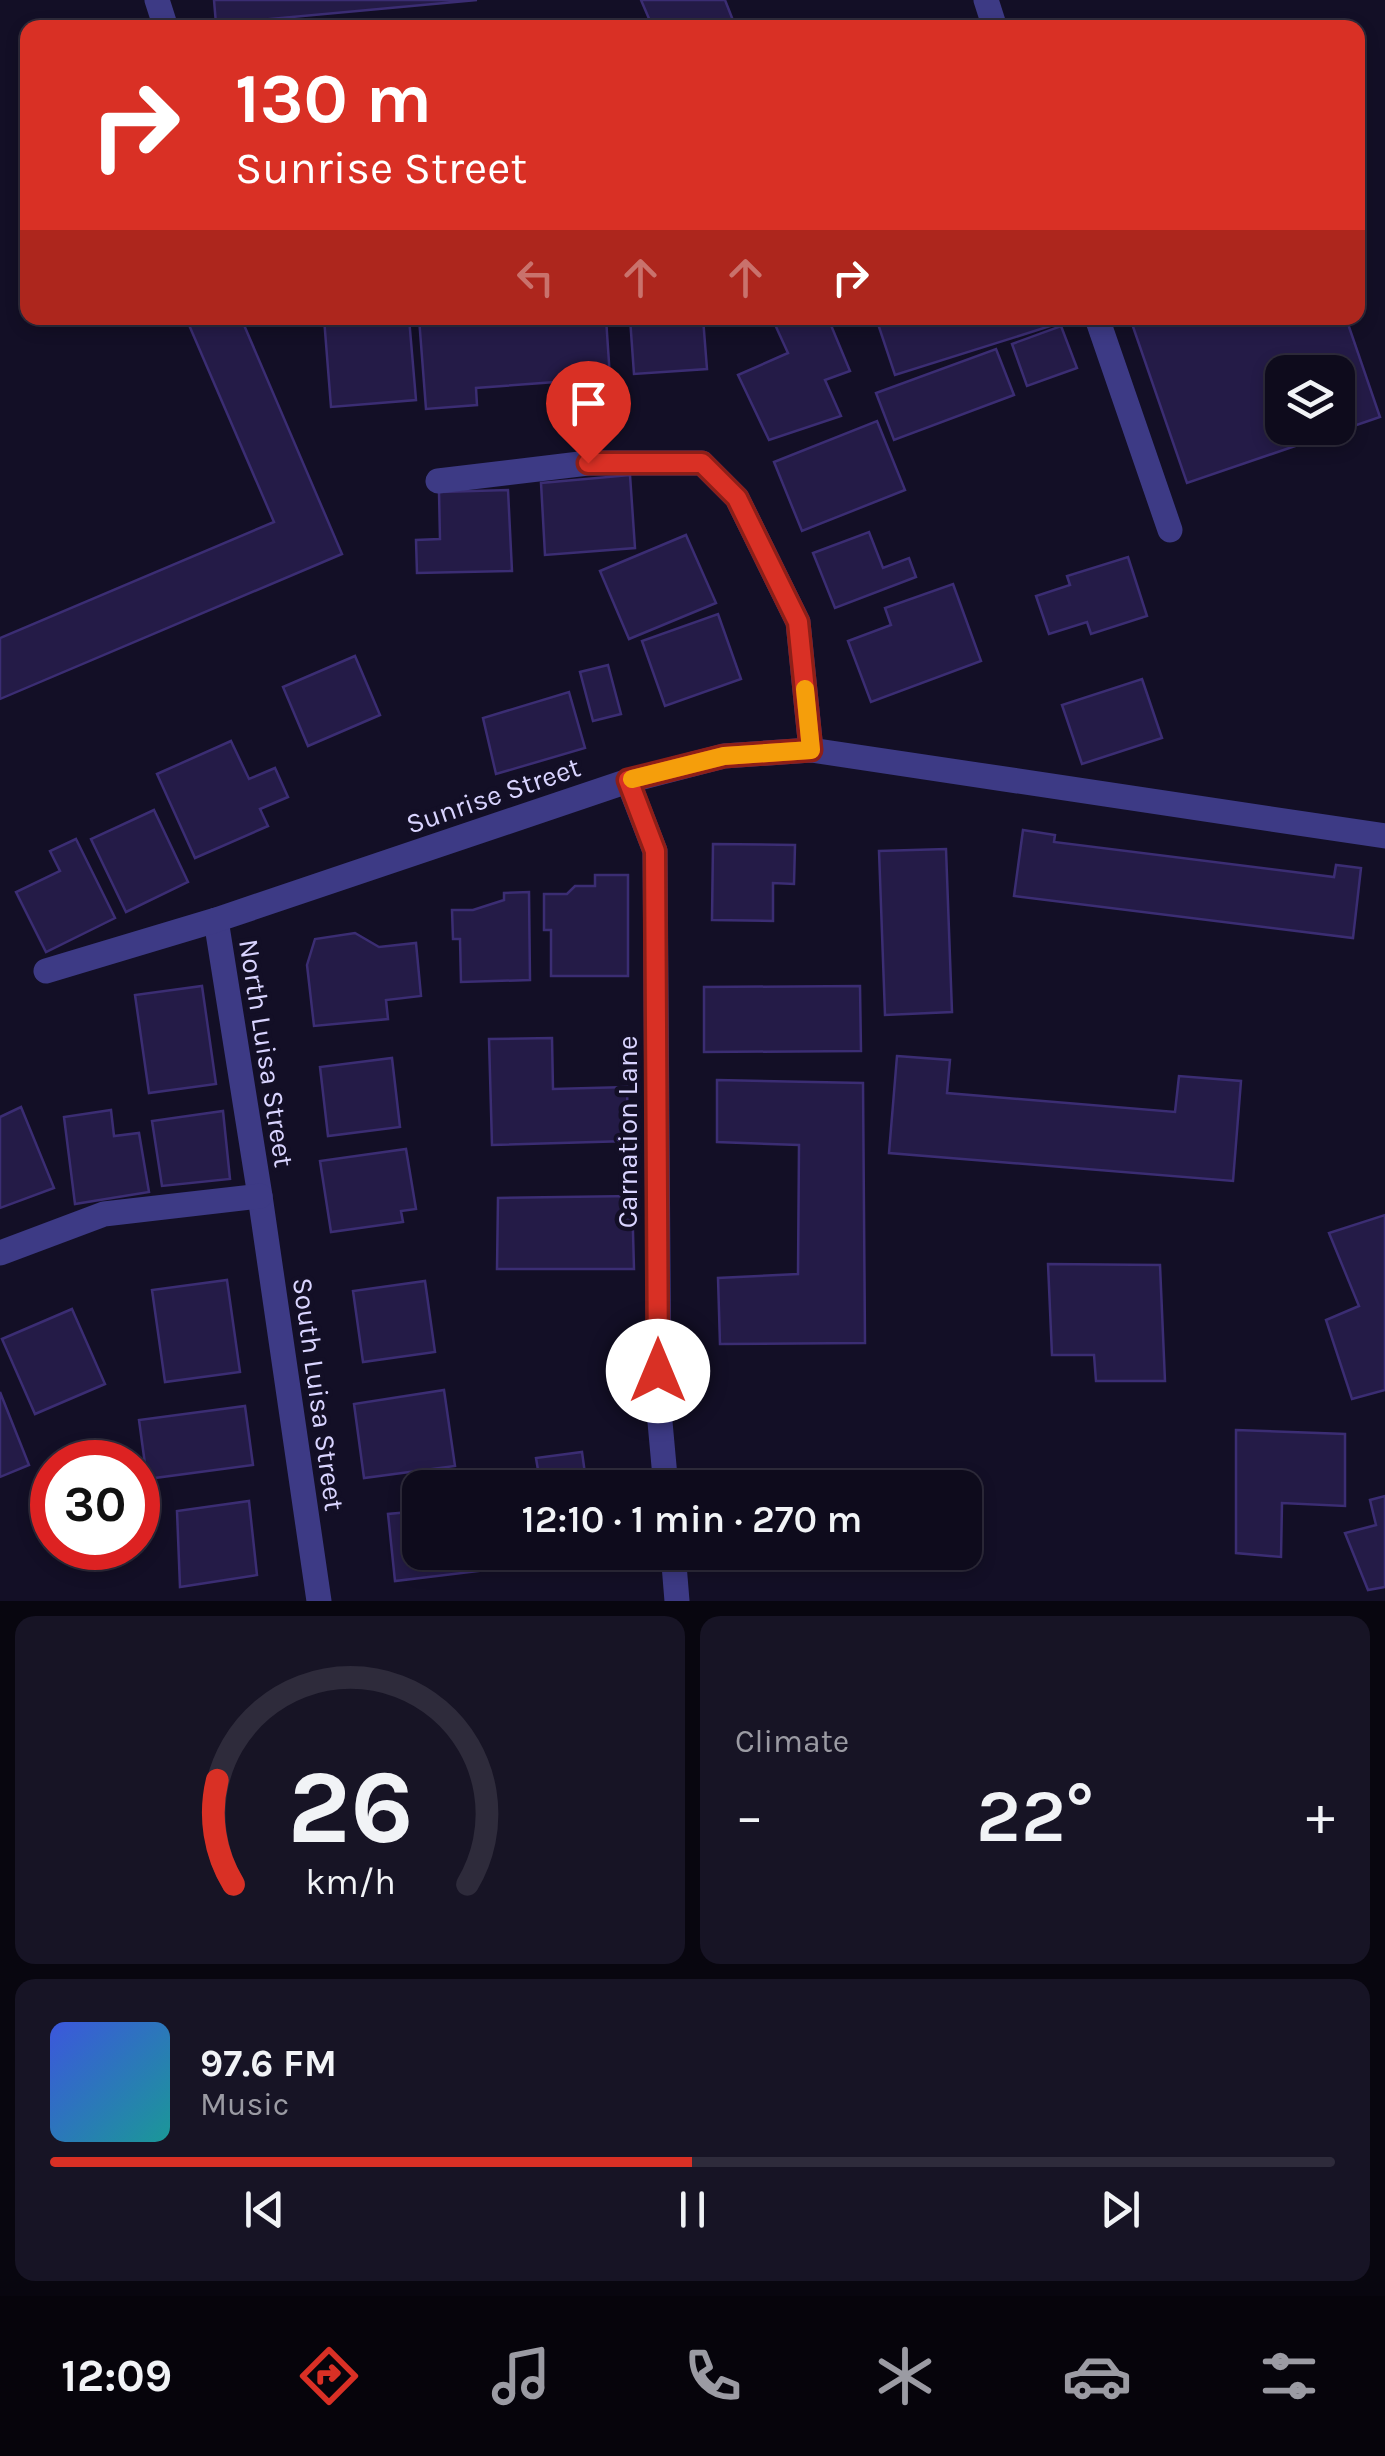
<!DOCTYPE html>
<html lang="en">
<head>
<meta charset="utf-8">
<style>
  body { margin:0; font-family:Karla,sans-serif; background:#171425; color:#f1f3f6; height:100vh; display:flex; flex-direction:column; font-size:38px; white-space:nowrap }
  * { box-sizing:border-box; margin:0 }
  p { font-size:32px; color:#9b9ba3 }
  .icon { flex:none; width:55px; height:55px; fill:none; stroke:currentColor; stroke-width:2; stroke-linecap:round; stroke-linejoin:round }
  .map { position:relative; height:1601px; overflow:hidden }
  .panel { display:flex; flex-direction:column; gap:15px; padding:15px; background:#08060f; flex:1 }
  .panel>* { flex:none }
  .banner { position:absolute; left:20px; top:20px; width:1345px; height:305px; border-radius:20px; box-shadow:0 5px 15px #0003,0 0 0 2px #2e2b3b; background:#d93025; color:#fff; overflow:hidden }
  .buttons { position:absolute; left:1265px; top:355px; display:grid; gap:20px }
  .buttons a { display:grid; place-items:center; width:90px; height:90px; border-radius:20px; background:#0e0b1c; box-shadow:0 5px 15px #0003,0 0 0 2px #2e2b3b; font-size:50px }
  .speed { position:absolute; left:30px; top:1440px; display:flex; gap:20px; font-size:50px; font-weight:700; text-align:center }
  .speed>* { display:grid; place-content:center; width:130px; height:130px; border-radius:50%; background:#0e0b1c; box-shadow:0 5px 15px #0003,0 0 0 2px #2e2b3b; line-height:1 }
  .speed .limit { border:15px solid #d22; background:#fff; color:#111 }
  .pin { position:absolute; display:grid; place-items:center; width:85px; height:85px; color:#fff; margin:-102px -42px; border-radius:50% 50% 50% 0; rotate:-45deg; box-shadow:0 0 10px #0007 }
  .pin .icon { rotate:45deg }
  .me { position:absolute; width:110px; margin:-55px; rotate:0deg; stroke-linejoin:round; filter:drop-shadow(0 0 8px #0008) }
  .turn { display:flex; align-items:center; gap:35px; height:210px; padding:0 50px; font-size:45px }
  .turn .icon { width:130px; height:130px; stroke-width:2.5 }
  .turn b { display:block; font-size:70px; line-height:85px }
  .lanes { display:flex; align-items:center; height:95px; padding:0 50px; background:#0003; justify-content:center; gap:50px; direction:ltr }
  .lanes .off { opacity:.35 }
  .big { font-size:75px; font-weight:600; line-height:1.1 }
  .panel .card { flex:1; display:flex; flex-direction:column; justify-content:center; gap:15px; min-width:0; padding:0 35px; border-radius:20px; background:#171425 }
  .panel .dial { align-items:center; gap:0 }
  .dial svg { height:260px; overflow:visible; fill:none; stroke:#2e2b3b; stroke-width:7; stroke-linecap:round; text-anchor:middle }
  .dial text { fill:#f1f3f6; stroke:none }
  .song { display:flex; align-items:center; gap:30px }
  .cover { width:120px; height:120px; border-radius:15px; background:linear-gradient(135deg,hsl(230 70% 55%),hsl(180 70% 35%)) }
  .played { height:10px; border-radius:5px; background:linear-gradient(90deg,#d93025 50%,#2e2b3b 50%) }
  .keys { display:flex; justify-content:space-around; direction:ltr }
  .heat { display:flex; justify-content:space-between; align-items:center; font-size:55px; direction:ltr }
  .panel .tiles { flex:1; display:grid; gap:15px; grid-template-columns:1fr 1fr }
  .card:last-child { grid-column:span 2 }
  .trip { position:absolute; left:402px; top:1470px; width:580px; height:100px; border-radius:20px; background:#0e0b1c; box-shadow:0 5px 15px #0003,0 0 0 2px #2e2b3b; font-weight:600; line-height:100px; text-align:center }
  .tab-bar { display:flex; height:160px; justify-content:space-around; align-items:center; background:#06040b; color:#9b9ba3 }
  .tab-bar .icon { width:70px; height:70px }
  .tab-bar .selected { color:#d93025 }
  .tab-bar b { font-size:45px; color:#f1f3f6 }
  .map>svg:first-child { display:block }
  .building { fill:#241b47; stroke:#3b2d73; stroke-width:2.5; fill-rule:evenodd }
  .lines { fill:none; stroke-linecap:round; stroke-linejoin:round }
  .minor { stroke:#3d3a85; stroke-width:25 }
  .route-casing { stroke:#8d1f18; stroke-width:25 }
  .route { stroke:#d93025; stroke-width:18 }
  .slow { stroke:#f59e0b; stroke-width:18 }
  .labels { text-anchor:middle; stroke-width:9; stroke-linejoin:round; paint-order:stroke }
  .street-label { font-size:28px; fill:#d9d4ff; stroke:#130f26 }
</style>
</head>
<body>
<div class="map">
<svg width="1385" height="1601" viewBox="0 0 1385 1601">
  <rect width="100%" height="100%" fill="#130f26"/>
  <g class="building">
    <polygon points="214,0 477,0 216,24"/>
    <polygon points="641,0 725,0 736,28 653,28"/>
    <polygon points="186,318 241,318 342,554 0,699 0,638 274,522"/>
    <polygon points="324,318 409,318 416,400 331,407"/>
    <polygon points="419,318 606,318 610,378 476,388 477,405 426,409"/>
    <polygon points="630,318 703,318 707,369 634,374"/>
    <polygon points="772,318 828,318 850,371 825,380 841,416 769,440 738,375 788,353"/>
    <polygon points="876,318 1062,318 1063,322 895,375"/>
    <path d="M 1130,318 L 1346,318 L 1380,417 L 1187,483 ZM 1282,372 L 1338,372 L 1338,428 L 1282,428 Z"/>
    <polygon points="1061,326 1077,368 1027,386 1012,344"/>
    <polygon points="996,349 1014,395 894,440 876,393"/>
    <polygon points="877,421 905,490 802,531 774,462"/>
    <polygon points="630,475 635,548 545,555 541,483"/>
    <polygon points="508,490 512,571 417,573 416,540 440,539 439,492"/>
    <polygon points="869,532 883,568 909,558 916,577 835,608 813,553"/>
    <polygon points="686,535 716,603 629,639 600,571"/>
    <polygon points="1128,557 1147,616 1091,634 1087,622 1049,634 1036,596 1070,585 1067,576"/>
    <polygon points="953,584 981,661 871,702 848,641 891,625 885,608"/>
    <polygon points="718,614 741,679 665,706 642,641"/>
    <polygon points="355,656 380,715 308,746 283,687"/>
    <polygon points="608,665 621,714 593,721 580,672"/>
    <polygon points="1142,679 1162,738 1082,764 1062,705"/>
    <polygon points="569,692 585,748 496,774 483,718"/>
    <polygon points="231,741 249,779 275,768 288,797 260,809 268,826 195,858 157,774"/>
    <polygon points="154,810 188,882 126,912 91,839"/>
    <polygon points="1023,830 1055,835 1054,842 1334,877 1336,865 1361,868 1353,938 1014,896"/>
    <polygon points="76,839 115,918 46,952 16,892 60,871 50,851"/>
    <polygon points="713,844 795,845 794,884 773,883 773,921 712,920"/>
    <polygon points="946,849 952,1012 885,1015 879,851"/>
    <polygon points="595,875 628,875 628,976 551,976 551,930 544,930 544,894 567,894 575,886 595,886"/>
    <polygon points="529,892 530,980 461,982 460,939 453,939 452,910 473,910 504,900 504,893"/>
    <polygon points="355,933 379,947 416,943 421,996 386,1000 388,1019 314,1026 307,965 315,939"/>
    <polygon points="202,986 216,1084 149,1093 135,995"/>
    <polygon points="860,986 861,1051 704,1052 704,987"/>
    <polygon points="552,1038 553,1089 627,1087 628,1141 492,1145 489,1039"/>
    <polygon points="897,1056 950,1060 947,1093 1175,1112 1179,1076 1241,1081 1233,1181 889,1153"/>
    <polygon points="392,1058 400,1127 328,1136 320,1067"/>
    <polygon points="717,1080 863,1083 865,1343 720,1344 718,1278 798,1274 799,1145 717,1142"/>
    <polygon points="21,1107 54,1188 0,1208 0,1117"/>
    <polygon points="111,1110 114,1136 139,1133 149,1192 75,1204 64,1117"/>
    <polygon points="223,1111 230,1179 162,1186 152,1121"/>
    <polygon points="406,1149 416,1209 401,1211 403,1222 331,1232 320,1161"/>
    <polygon points="632,1196 634,1269 497,1269 498,1198"/>
    <polygon points="1385,1215 1385,1390 1352,1399 1326,1320 1359,1306 1329,1233"/>
    <polygon points="1048,1264 1160,1265 1165,1381 1096,1381 1094,1355 1052,1355"/>
    <polygon points="227,1280 240,1372 165,1382 152,1290"/>
    <polygon points="425,1281 435,1352 363,1362 353,1291"/>
    <polygon points="72,1309 105,1384 35,1414 2,1339"/>
    <polygon points="444,1390 455,1466 364,1478 354,1404"/>
    <polygon points="0,1392 29,1465 0,1477"/>
    <polygon points="245,1406 253,1465 147,1479 139,1420"/>
    <polygon points="1236,1430 1345,1434 1345,1506 1282,1503 1281,1557 1236,1553"/>
    <polygon points="582,1452 587,1488 541,1488 536,1458"/>
    <polygon points="1385,1496 1385,1587 1368,1590 1345,1533 1376,1525 1370,1500"/>
    <polygon points="249,1501 257,1575 180,1587 177,1511"/>
    <polygon points="420,1511 420,1552 477,1552 479,1571 395,1581 388,1514"/>
  </g>
  <g class="lines">
    <g class="minor">
      <polyline points="157,0 166,28"/>
      <polyline points="986,0 995,28"/>
      <polyline points="1097,318 1170,530"/>
      <polyline points="438,481 588,463 702,463 737,498 798,622 811,750"/>
      <polyline points="628,781 655,851 659,1411 666,1488"/>
      <polyline points="216,920 260,1196 319,1601"/>
      <polyline points="46,971 216,920 628,781 724,756 811,750 1385,836"/>
      <polyline points="0,1253 104,1214 260,1196"/>
      <polyline points="673,1552 677,1601"/>
    </g>
  </g>
  <g class="lines">
    <defs>
      <polyline id="route" points="588,463 702,463 737,498 798,622 811,750 724,756 628,780 655,851 658,1371"/>
    </defs>
    <use href="#route" class="route-casing"/>
    <use href="#route" class="route"/>
    <polyline class="slow" points="632,779 724,756 811,750 805,689"/>
  </g>
  <g class="labels">
    <g class="street-label">
      <text transform="translate(493 795) rotate(-19)" y="10">Sunrise Street</text>
      <text transform="translate(267 1053) rotate(81)" y="10">North Luisa Street</text>
      <text transform="translate(627 1132) rotate(-90)" y="10">Carnation Lane</text>
      <text transform="translate(319 1394) rotate(82)" y="10">South Luisa Street</text>
    </g>
  </g>
</svg>
<div class="buttons">
<a><svg class="icon" aria-label="layers" viewBox="0 0 24 24"><path d="M12 4l9 5-9 5-9-5zM3 14l9 5 9-5"/></svg></a>
</div>
<div class="speed"><div class="limit">30</div></div>
<div class="pin" style="left:588px;top:463px;background:#d93025"><svg class="icon" aria-label="arrive" viewBox="0 0 24 24"><path d="M6 21V4h12l-3 4 3 4H6"/></svg></div>
<svg class="me" style="left:658px;top:1371px" viewBox="-20 -20 40 40"><circle r="19" fill="#fff"/><path d="M0-13L10 11 0 6-10 11z" fill="#d93025"/></svg>
<div class="trip">12:10 · 1 min · 270 m</div>
<div class="banner">
<div class="turn"><svg class="icon" aria-label="right" viewBox="0 0 24 24"><path d="M7 20v-9h11M14 6l5 5-5 5"/></svg><div><b>130 m</b>Sunrise Street</div></div>
<div class="lanes"><svg class="icon off" aria-label="left" viewBox="0 0 24 24"><path d="M17 20v-9H6M10 6l-5 5 5 5"/></svg><svg class="icon off" aria-label="ahead" viewBox="0 0 24 24"><path d="M12 20V5M6 11l6-6 6 6"/></svg><svg class="icon off" aria-label="ahead" viewBox="0 0 24 24"><path d="M12 20V5M6 11l6-6 6 6"/></svg><svg class="icon" aria-label="right" viewBox="0 0 24 24"><path d="M7 20v-9h11M14 6l5 5-5 5"/></svg></div>
</div>
</div>
<section class="panel">
<div class="tiles">
<div class="card dial"><svg viewBox="0 0 100 80">
<path d="M14 69A42 42 0 1 1 86 69"/>
<path d="M14 69A42 42 0 0 1 9 37" stroke="#d93025"/>
<text x="50" y="56" font-size="32" font-weight="700">26</text>
<text x="50" y="72" font-size="11">km/h</text>
</svg></div>
<div class="card"><p>Climate</p>
<div class="heat"><a>−</a><b class="big">22°</b><a>+</a></div>
</div>
<div class="card">
<div class="song"><i class="cover"></i><div><b>97.6 FM</b><p>Music</p></div></div>
<div class="played"></div>
<div class="keys"><svg class="icon" aria-label="previous" viewBox="0 0 24 24"><path d="M18 5L8 12l10 7zM5 5v14"/></svg><svg class="icon" aria-label="pause" viewBox="0 0 24 24"><path d="M8 5v14M16 5v14"/></svg><svg class="icon" aria-label="next" viewBox="0 0 24 24"><path d="M6 5l10 7-10 7zM19 5v14"/></svg></div>
</div>
</div>
</section>
<nav class="tab-bar">
<b>12:09</b>
<svg class="icon selected" aria-label="directions" viewBox="0 0 24 24"><path d="M12 3l9 9-9 9-9-9zM9 14v-3h6M13 9l2 2-2 2"/></svg>
<svg class="icon" aria-label="music" viewBox="0 0 24 24"><path d="M9 18V5l10-2v13"/><circle cx="6" cy="18" r="3"/><circle cx="16" cy="16" r="3"/></svg>
<svg class="icon" aria-label="phone" viewBox="0 0 24 24"><path d="M5 4h4l2 5-3 2q2 4 5 5l2-3 5 2v4C11 20 4 13 5 4z"/></svg>
<svg class="icon" aria-label="climate" viewBox="0 0 24 24"><path d="M12 3v18M4 7l16 10M4 17L20 7"/></svg>
<svg class="icon" aria-label="car" viewBox="0 0 24 24"><path d="M5 17H2v-5l4-1 3-4h7l3 4 3 1v5h-3M9 17h6M6 11h13"/><circle cx="7" cy="17" r="2"/><circle cx="17" cy="17" r="2"/></svg>
<svg class="icon" aria-label="filters" viewBox="0 0 24 24"><path d="M4 7h16M4 17h16"/><circle cx="9" cy="7" r="2"/><circle cx="15" cy="17" r="2"/></svg>
</nav>
</body>
</html>
